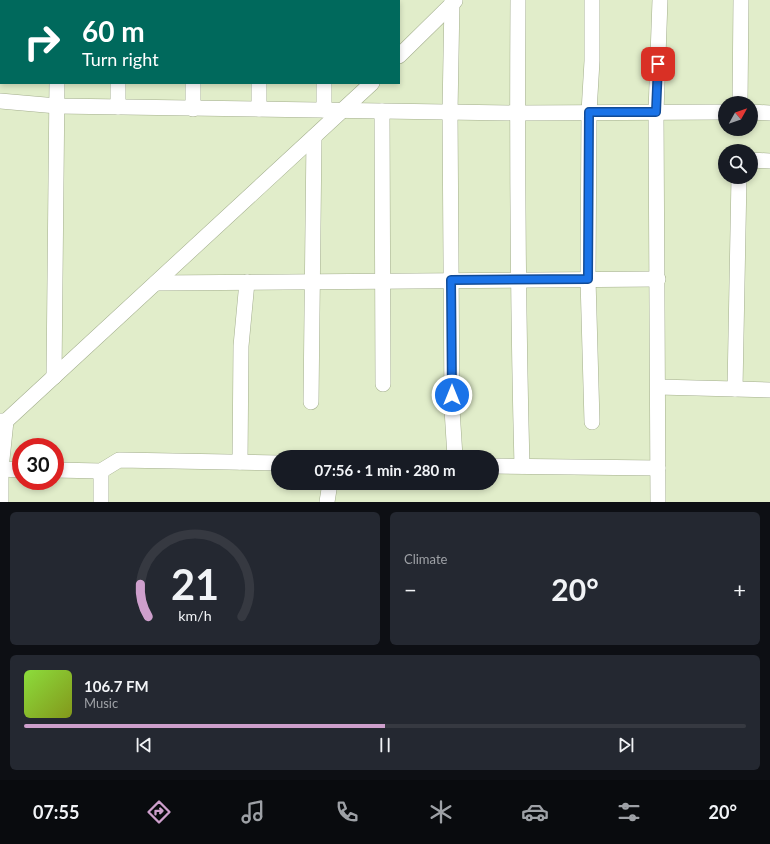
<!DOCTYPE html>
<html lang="en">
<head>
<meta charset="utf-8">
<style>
  body { margin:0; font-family:Lato,sans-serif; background:#242831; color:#f1f3f6; height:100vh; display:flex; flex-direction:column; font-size:15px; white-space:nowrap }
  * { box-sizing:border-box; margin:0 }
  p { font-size:13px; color:#9ea1a6 }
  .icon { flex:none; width:22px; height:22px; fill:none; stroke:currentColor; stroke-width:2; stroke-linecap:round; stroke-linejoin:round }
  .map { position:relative; height:502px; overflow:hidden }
  .panel { display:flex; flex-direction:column; gap:10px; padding:10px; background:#0d0f14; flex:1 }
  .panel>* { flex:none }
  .hud { position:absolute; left:0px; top:0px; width:400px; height:84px; box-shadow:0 2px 6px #0003; background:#00695c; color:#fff; overflow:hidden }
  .needle { width:26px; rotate:50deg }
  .tools { position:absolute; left:718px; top:96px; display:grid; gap:8px }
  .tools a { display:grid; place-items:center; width:40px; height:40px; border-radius:50%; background:#171b24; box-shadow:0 2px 6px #0003; font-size:20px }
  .speed { position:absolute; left:12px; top:438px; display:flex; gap:8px; font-size:20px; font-weight:700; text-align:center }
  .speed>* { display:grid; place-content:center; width:52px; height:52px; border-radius:50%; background:#171b24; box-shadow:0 2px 6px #0003; line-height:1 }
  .speed .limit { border:6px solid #d22; background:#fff; color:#111 }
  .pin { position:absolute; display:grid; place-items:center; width:34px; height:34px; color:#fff; margin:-17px; border-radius:8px; box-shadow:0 2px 6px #0006 }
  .me { position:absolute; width:44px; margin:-22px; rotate:0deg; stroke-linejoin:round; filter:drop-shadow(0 0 3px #0008) }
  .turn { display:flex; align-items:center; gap:14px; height:84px; padding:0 16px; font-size:18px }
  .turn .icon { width:52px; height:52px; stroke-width:2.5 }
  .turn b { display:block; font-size:28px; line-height:34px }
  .big { font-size:30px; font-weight:700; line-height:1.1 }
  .panel .tile { flex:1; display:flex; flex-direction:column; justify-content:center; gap:6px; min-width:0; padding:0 14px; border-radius:6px; background:#242831 }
  .panel .dial { align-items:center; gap:0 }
  .dial svg { height:104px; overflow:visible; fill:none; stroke:#363941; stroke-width:7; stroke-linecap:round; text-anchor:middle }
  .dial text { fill:#f1f3f6; stroke:none }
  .song { display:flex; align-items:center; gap:12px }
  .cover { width:48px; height:48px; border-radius:6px; background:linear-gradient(135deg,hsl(90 70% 55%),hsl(70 70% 35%)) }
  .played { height:4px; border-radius:2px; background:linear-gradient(90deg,#ce9fcc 50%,#363941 50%) }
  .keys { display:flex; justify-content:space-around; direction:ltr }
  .heat { display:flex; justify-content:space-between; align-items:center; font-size:22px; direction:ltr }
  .panel .tiles { flex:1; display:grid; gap:10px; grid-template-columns:1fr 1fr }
  .tile:last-child { grid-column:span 2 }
  .trip { position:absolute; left:271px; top:450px; width:228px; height:40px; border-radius:20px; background:#171b24; box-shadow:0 2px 6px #0003; font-weight:700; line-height:40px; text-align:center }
  .tabs { display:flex; height:64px; justify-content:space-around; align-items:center; background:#090b0e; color:#9ea1a6 }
  .tabs .icon { width:28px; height:28px }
  .tabs .selected { color:#ce9fcc }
  .tabs b { font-size:18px; color:#f1f3f6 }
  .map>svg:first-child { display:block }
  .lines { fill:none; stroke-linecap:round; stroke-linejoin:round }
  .street-casing { stroke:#a3ae8d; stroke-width:16 }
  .street { stroke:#fff; stroke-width:15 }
  .route-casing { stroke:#114b97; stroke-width:10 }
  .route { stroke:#1a73e8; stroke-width:7 }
</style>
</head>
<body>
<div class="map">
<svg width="770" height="502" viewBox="0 0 770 502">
  <rect width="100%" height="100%" fill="#e1edca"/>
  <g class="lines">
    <defs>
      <g id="street">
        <polyline points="452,0 450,112 452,409 455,457"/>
        <path d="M 518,0 C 517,156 518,311 522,466"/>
        <polyline points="58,1 58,0"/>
        <polyline points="118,1 118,0"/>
        <polyline points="193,1 193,0"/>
        <polyline points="259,1 259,0"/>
        <polyline points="324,1 324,0"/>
        <polyline points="388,1 388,0"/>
        <polyline points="399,56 455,1"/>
        <polyline points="0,101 57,106 517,113 725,112"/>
        <polyline points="740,103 741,0"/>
        <polyline points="118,107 118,83"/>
        <polyline points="193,109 193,83"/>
        <polyline points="259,109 259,83"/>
        <polyline points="324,110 324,83"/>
        <polyline points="382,111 383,384"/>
        <polyline points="751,112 770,113"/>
        <polyline points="751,160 770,161"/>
        <polyline points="156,283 658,279"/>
        <polyline points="54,377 57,83"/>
        <polyline points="658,387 770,390"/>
        <polyline points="735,389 739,177"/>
        <polyline points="311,402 314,137"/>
        <polyline points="0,421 6,421 1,469 1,502"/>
        <polyline points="6,421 372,83"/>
        <polyline points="592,422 588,279 589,112 592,61 592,0"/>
        <polyline points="240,462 241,346 247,282"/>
        <polyline points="492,466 658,468"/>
        <polyline points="1,469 21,470"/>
        <polyline points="55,470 101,471 119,460 278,463"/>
        <polyline points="101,502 101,471"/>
        <polyline points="327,502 330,483"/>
        <polyline points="658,502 656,112 660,0"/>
      </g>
    </defs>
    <use href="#street" class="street-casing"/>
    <use href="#street" class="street"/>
  </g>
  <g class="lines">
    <defs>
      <polyline id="route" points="452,395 451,280 588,279 589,112 656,112 658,64"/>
    </defs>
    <use href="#route" class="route-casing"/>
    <use href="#route" class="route"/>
  </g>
</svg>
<div class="tools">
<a><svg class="needle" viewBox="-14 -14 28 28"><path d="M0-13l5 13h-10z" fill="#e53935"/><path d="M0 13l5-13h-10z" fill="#9ea1a6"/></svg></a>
<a><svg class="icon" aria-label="search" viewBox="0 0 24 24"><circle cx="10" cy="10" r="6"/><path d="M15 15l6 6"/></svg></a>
</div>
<div class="speed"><div class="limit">30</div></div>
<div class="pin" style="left:658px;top:64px;background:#d93025"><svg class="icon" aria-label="arrive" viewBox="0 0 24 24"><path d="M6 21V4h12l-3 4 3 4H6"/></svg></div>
<svg class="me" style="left:452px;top:395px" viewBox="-20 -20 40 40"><circle r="17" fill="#1a73e8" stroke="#fff" stroke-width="3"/><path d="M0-11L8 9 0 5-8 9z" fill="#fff"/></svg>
<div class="trip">07:56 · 1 min · 280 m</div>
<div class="hud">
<div class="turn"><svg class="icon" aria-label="right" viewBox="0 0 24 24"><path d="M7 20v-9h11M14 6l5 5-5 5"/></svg><div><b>60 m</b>Turn right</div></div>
</div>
</div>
<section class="panel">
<div class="tiles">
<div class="tile dial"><svg viewBox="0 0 100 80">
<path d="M14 69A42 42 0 1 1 86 69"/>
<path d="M14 69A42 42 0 0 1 8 44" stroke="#ce9fcc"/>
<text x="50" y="56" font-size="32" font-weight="700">21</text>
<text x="50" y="72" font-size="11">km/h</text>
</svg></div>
<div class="tile"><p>Climate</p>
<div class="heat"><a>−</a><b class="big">20°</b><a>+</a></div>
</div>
<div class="tile">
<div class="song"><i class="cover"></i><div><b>106.7 FM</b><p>Music</p></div></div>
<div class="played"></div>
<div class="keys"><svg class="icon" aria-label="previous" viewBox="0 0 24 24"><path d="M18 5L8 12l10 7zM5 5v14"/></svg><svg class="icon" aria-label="pause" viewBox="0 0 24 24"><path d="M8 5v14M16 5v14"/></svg><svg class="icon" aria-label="next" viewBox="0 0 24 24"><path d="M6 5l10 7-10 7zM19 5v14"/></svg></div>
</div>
</div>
</section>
<nav class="tabs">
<b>07:55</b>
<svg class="icon selected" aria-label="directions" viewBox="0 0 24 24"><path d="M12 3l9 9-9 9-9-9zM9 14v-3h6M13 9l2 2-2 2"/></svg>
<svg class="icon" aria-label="music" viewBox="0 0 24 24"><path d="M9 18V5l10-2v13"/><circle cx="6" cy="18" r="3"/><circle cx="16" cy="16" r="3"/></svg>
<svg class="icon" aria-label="phone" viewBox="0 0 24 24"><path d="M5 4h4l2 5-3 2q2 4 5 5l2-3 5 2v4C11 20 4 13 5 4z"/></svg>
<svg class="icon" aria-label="climate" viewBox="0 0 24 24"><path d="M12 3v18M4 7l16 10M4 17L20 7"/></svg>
<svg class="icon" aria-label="car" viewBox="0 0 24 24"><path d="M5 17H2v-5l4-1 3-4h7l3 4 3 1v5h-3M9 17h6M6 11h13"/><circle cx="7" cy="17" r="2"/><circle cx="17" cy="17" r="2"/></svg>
<svg class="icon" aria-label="filters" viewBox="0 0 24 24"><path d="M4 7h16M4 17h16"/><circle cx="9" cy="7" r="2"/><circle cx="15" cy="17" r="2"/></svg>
<b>20°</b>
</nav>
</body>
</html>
